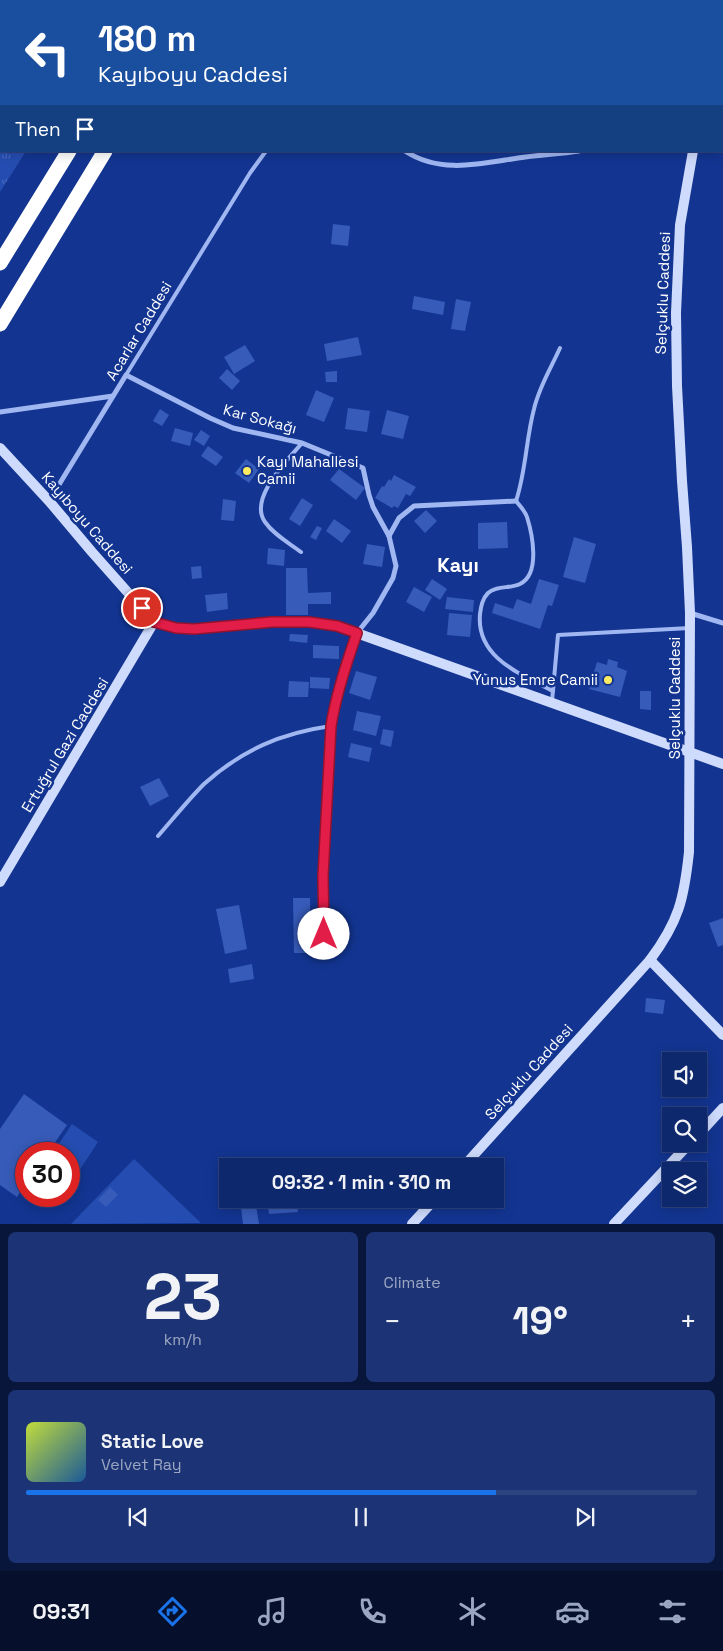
<!DOCTYPE html>
<html lang="en">
<head>
<meta charset="utf-8">
<style>
  body { margin:0; font-family:"Space Grotesk",sans-serif; background:#1c3475; color:#f1f3f6; height:100vh; display:flex; flex-direction:column; font-size:19px; white-space:nowrap }
  * { box-sizing:border-box; margin:0 }
  p { font-size:16px; color:#9ba6c2 }
  .icon { flex:none; width:28px; height:28px; fill:none; stroke:currentColor; stroke-width:2; stroke-linecap:round; stroke-linejoin:round }
  .map { position:relative; height:1224px; overflow:hidden }
  .drawer { display:flex; flex-direction:column; gap:8px; padding:8px; background:#08163c; flex:1 }
  .drawer>* { flex:none }
  .hud { position:absolute; left:0px; top:0px; width:724px; height:152px; box-shadow:0 2px 12px #0003,0 0 0 1px #2e4480; background:#1a4fa0; color:#fff; overflow:hidden }
  .controls { position:absolute; left:662px; top:1052px; display:grid; gap:10px }
  .controls a { display:grid; place-items:center; width:45px; height:45px; border-radius:0px; background:#0e286d; box-shadow:0 2px 12px #0003,0 0 0 1px #2e4480; font-size:25px }
  .speed { position:absolute; left:15px; top:1142px; display:flex; gap:10px; font-size:25px; font-weight:700; text-align:center }
  .speed>* { display:grid; place-content:center; width:65px; height:65px; border-radius:50%; background:#0e286d; box-shadow:0 2px 12px #0003,0 0 0 1px #2e4480; line-height:1 }
  .speed .limit { border:8px solid #d22; background:#fff; color:#111 }
  .pin { position:absolute; display:grid; place-items:center; width:42px; height:42px; color:#fff; margin:-21px; border:2px solid #fff; border-radius:50%; box-shadow:0 1px 5px #0007 }
  .me { position:absolute; width:55px; margin:-28px; rotate:0deg; stroke-linejoin:round; filter:drop-shadow(0 0 4px #0008) }
  .turn { display:flex; align-items:center; gap:18px; height:105px; padding:0 15px; font-size:22px }
  .turn .icon { width:65px; height:65px; stroke-width:2.5 }
  .turn b { display:block; font-size:35px; line-height:42px }
  .then { display:flex; align-items:center; height:48px; padding:0 15px; background:#0003; gap:10px; font-size:19px }
  .big { font-size:38px; font-weight:700; line-height:1.1 }
  .drawer .widget { flex:1; display:flex; flex-direction:column; justify-content:center; gap:8px; min-width:0; padding:0 18px; border-radius:8px; background:#1c3475 }
  .drawer .dial { align-items:center; gap:0 }
  .dial b { font-size:65px; line-height:1 }
  .song { display:flex; align-items:center; gap:15px }
  .cover { width:60px; height:60px; border-radius:8px; background:linear-gradient(135deg,hsl(70 70% 55%),hsl(210 70% 35%)) }
  .played { height:5px; border-radius:2px; background:linear-gradient(90deg,#1a73e8 70%,#2e4480 70%) }
  .keys { display:flex; justify-content:space-around; direction:ltr }
  .heat { display:flex; justify-content:space-between; align-items:center; font-size:28px; direction:ltr }
  .drawer .tiles { flex:1; display:grid; gap:8px; grid-template-columns:1fr 1fr }
  .widget:last-child { grid-column:span 2 }
  .trip { position:absolute; left:219px; top:1158px; width:285px; height:50px; border-radius:0px; background:#0e286d; box-shadow:0 2px 12px #0003,0 0 0 1px #2e4480; font-weight:700; line-height:50px; text-align:center }
  .tab-bar { display:flex; height:80px; justify-content:space-around; align-items:center; background:#06102c; color:#9ba6c2 }
  .tab-bar .icon { width:35px; height:35px }
  .tab-bar .selected { color:#1a73e8 }
  .tab-bar b { font-size:22px; color:#f1f3f6 }
  .map>svg:first-child { display:block }
  .green { fill:#254db1 }
  .park { fill:url(#park-tufts) }
  .building { fill:#375bb9 }
  .lines { fill:none; stroke-linecap:round; stroke-linejoin:round }
  .lane { stroke:#a0b7f2; stroke-width:4 }
  .street { stroke:#a0b7f2; stroke-width:5 }
  .secondary { stroke:#cedbfc; stroke-width:10 }
  .highway { stroke:#fff; stroke-width:15 }
  .route-casing { stroke:#92132f; stroke-width:12 }
  .route { stroke:#e11d48; stroke-width:9 }
  .poi-dot { fill:#ffeb60; stroke:#133591; stroke-width:2 }
  .labels { text-anchor:middle; stroke-width:5; stroke-linejoin:round; paint-order:stroke }
  .street-label { font-size:15px; fill:#fff; stroke:#133591 }
  .poi-label { font-size:15px; fill:#fff; stroke:#133591; text-anchor:start }
  .district-label { font-size:20px; font-weight:bold; fill:#fff; stroke:#133591 }
</style>
</head>
<body>
<div class="map">
<svg width="723" height="1224" viewBox="0 0 723 1224">
  <defs>
    <pattern id="park-tufts" width="24" height="20" patternUnits="userSpaceOnUse" patternTransform="scale(1.25)"><rect width="24" height="20" fill="#254db1"/><path d="M3 7l-1-3M5 7V3M7 7l1-3M15 17l-1-3M17 17v-4M19 17l1-3" fill="none" stroke="#4668bd"/></pattern>
  </defs>
  <rect width="100%" height="100%" fill="#133591"/>
  <g class="green">
    <polygon points="72,1124 98,1142 69,1186 69,1154 52,1154"/>
    <polygon points="134,1159 201,1223 71,1224"/>
  </g>
  <polygon class="park" points="0,0 123,0 1,1 1,151 26,151 0,192"/>
  <g class="building">
    <polygon points="333,224 350,226 348,246 331,244"/>
    <polygon points="414,296 445,302 443,315 412,309"/>
    <polygon points="456,299 471,302 465,331 451,329"/>
    <polygon points="358,337 362,355 327,361 324,344"/>
    <polygon points="245,345 255,361 234,374 224,357"/>
    <polygon points="227,369 240,381 232,390 219,378"/>
    <polygon points="337,371 337,382 326,382 325,372"/>
    <polygon points="316,390 334,398 324,422 306,415"/>
    <polygon points="348,408 370,411 367,432 345,429"/>
    <polygon points="160,409 169,415 162,426 153,421"/>
    <polygon points="387,410 409,416 403,439 381,434"/>
    <polygon points="175,428 193,433 190,446 171,441"/>
    <polygon points="201,430 210,436 204,446 194,440"/>
    <polygon points="208,446 223,457 216,466 201,456"/>
    <polygon points="246,459 259,469 249,483 235,473"/>
    <polygon points="339,469 365,488 356,500 330,480"/>
    <polygon points="394,475 416,487 410,496 406,494 398,508 394,506 392,508 375,498 382,486 384,487 389,479 391,481"/>
    <polygon points="302,498 313,505 300,526 289,519"/>
    <polygon points="223,499 236,501 234,521 221,520"/>
    <polygon points="426,510 437,521 425,533 414,521"/>
    <polygon points="334,519 351,531 342,543 326,531"/>
    <polygon points="507,522 508,548 478,549 478,523"/>
    <polygon points="317,526 322,528 316,540 310,537"/>
    <polygon points="574,537 596,544 585,583 563,577"/>
    <polygon points="367,544 385,547 382,567 363,564"/>
    <polygon points="268,548 285,550 284,566 267,564"/>
    <polygon points="201,566 202,578 192,579 191,567"/>
    <polygon points="286,568 307,568 308,593 331,592 331,604 308,604 308,615 286,615"/>
    <polygon points="432,579 447,589 440,600 425,590"/>
    <polygon points="539,579 559,585 552,606 548,605 540,629 492,613 495,603 513,609 517,599 531,604"/>
    <polygon points="414,587 432,597 424,612 406,602"/>
    <polygon points="227,593 228,609 207,612 205,595"/>
    <polygon points="447,597 474,600 473,612 445,609"/>
    <polygon points="449,613 472,615 470,637 447,635"/>
    <polygon points="290,634 308,635 307,643 289,641"/>
    <polygon points="313,645 339,646 339,659 313,658"/>
    <polygon points="608,659 618,662 617,667 627,671 620,697 589,689 597,662 607,665"/>
    <polygon points="356,671 377,677 370,700 349,693"/>
    <polygon points="310,677 330,678 329,689 310,688"/>
    <polygon points="289,681 309,682 308,697 288,697"/>
    <polygon points="640,691 651,691 651,710 640,709"/>
    <polygon points="357,711 381,716 376,736 353,730"/>
    <polygon points="383,729 394,731 391,747 380,744"/>
    <polygon points="351,743 372,748 369,762 348,757"/>
    <polygon points="159,778 169,796 150,806 140,787"/>
    <polygon points="293,898 310,898 311,953 294,953"/>
    <polygon points="239,905 247,949 225,954 216,909"/>
    <polygon points="723,918 723,945 718,947 709,923"/>
    <polygon points="252,964 254,979 230,983 228,969"/>
    <polygon points="646,998 665,1000 663,1014 645,1012"/>
    <polygon points="24,1094 67,1125 47,1154 26,1154 26,1183 17,1197 0,1185 0,1129"/>
    <polygon points="110,1187 118,1195 106,1207 98,1200"/>
    <polygon points="240,1199 255,1199 259,1224 243,1224"/>
    <polygon points="267,1199 296,1199 298,1212 269,1214"/>
  </g>
  <g class="lines">
    <g class="lane">
      <polyline points="389,1 390,0"/>
      <polyline points="126,375 250,173 266,151"/>
      <path d="M 301,552 C 289,543 274,535 265,522 C 248,498 288,460 302,443"/>
      <path d="M 553,691 C 521,674 476,658 480,614 C 481,607 482,599 488,593 C 497,585 510,589 520,584 C 541,574 532,533 527,517 C 525,511 520,506 516,501 C 526,471 526,439 534,409 C 539,387 551,368 560,348"/>
      <polyline points="552,701 558,635 690,628"/>
      <path d="M 158,836 C 173,819 188,800 204,784 C 242,750 281,733 331,726"/>
    </g>
    <g class="street">
      <polyline points="722,135 723,135"/>
      <path d="M 405,151 C 440,174 479,164 518,158 C 538,155 559,154 579,151"/>
      <polyline points="0,412 113,396"/>
      <polyline points="49,501 126,375 210,418 233,428 302,443 363,468 369,495 373,507 389,536 396,566 393,578 373,613 357,633 340,681 334,704 331,726 323,876 324,934"/>
      <polyline points="389,536 399,518 414,506 516,501"/>
      <polyline points="690,613 723,623"/>
    </g>
    <g class="secondary">
      <polyline points="722,31 723,29"/>
      <polyline points="722,55 723,56"/>
      <polyline points="0,448 49,501 92,552 154,622 176,628 193,629 272,622 309,622 337,626 723,764"/>
      <polyline points="0,882 154,622"/>
      <polyline points="650,960 723,1035"/>
      <polyline points="699,1134 723,1108"/>
      <path d="M 464,1166 L 650,960 C 679,921 684,899 689,852 L 690,613 L 687,547 L 682,481 L 677,386 L 676,313 L 680,225 L 693,151"/>
      <polyline points="412,1224 435,1199"/>
      <polyline points="614,1224 689,1144"/>
    </g>
    <g class="highway">
      <polyline points="162,1 162,0"/>
      <polyline points="197,1 198,0"/>
      <polyline points="0,263 69,151"/>
      <polyline points="0,324 105,151"/>
    </g>
  </g>
  <g class="lines">
    <defs>
      <path id="route" d="M 142,608 L 154,622 L 176,628 L 194,629 L 272,622 L 309,622 L 337,626 L 357,633 C 346,664 336,694 331,726 L 323,876 L 324,934"/>
    </defs>
    <use href="#route" class="route-casing"/>
    <use href="#route" class="route"/>
  </g>
  <g class="poi-dot">
    <circle cx="247" cy="471" r="5"/>
    <circle cx="608" cy="680" r="5"/>
  </g>
  <g class="labels">
    <g class="street-label">
      <text transform="translate(663 293) rotate(-88)" y="5">Selçuklu Caddesi</text>
      <text transform="translate(139 331) rotate(-59)" y="5">Acarlar Caddesi</text>
      <text transform="translate(260 419) rotate(15)" y="5">Kar Sokağı</text>
      <text transform="translate(87 523) rotate(49)" y="5">Kayıboyu Caddesi</text>
      <text transform="translate(675 698) rotate(-90)" y="5">Selçuklu Caddesi</text>
      <text transform="translate(65 745) rotate(-59)" y="5">Ertuğrul Gazi Caddesi</text>
      <text transform="translate(529 1072) rotate(-48)" y="5">Selçuklu Caddesi</text>
    </g>
    <g class="poi-label">
      <text x="257" y="467">Kayı Mahallesi<tspan x="257" dy="17">Camii</tspan></text>
      <text x="598" y="685" text-anchor="end">Yunus Emre Camii</text>
    </g>
    <g class="district-label">
      <text x="458" y="572">Kayı</text>
    </g>
  </g>
</svg>
<div class="controls">
<a><svg class="icon" aria-label="sound" viewBox="0 0 24 24"><path d="M4 9h4l5-4v14l-5-4H4zM17 9q2 3 0 6"/></svg></a>
<a><svg class="icon" aria-label="search" viewBox="0 0 24 24"><circle cx="10" cy="10" r="6"/><path d="M15 15l6 6"/></svg></a>
<a><svg class="icon" aria-label="layers" viewBox="0 0 24 24"><path d="M12 4l9 5-9 5-9-5zM3 14l9 5 9-5"/></svg></a>
</div>
<div class="speed"><div class="limit">30</div></div>
<div class="pin" style="left:142px;top:608px;background:#d93025"><svg class="icon" aria-label="arrive" viewBox="0 0 24 24"><path d="M6 21V4h12l-3 4 3 4H6"/></svg></div>
<svg class="me" style="left:324px;top:934px" viewBox="-20 -20 40 40"><circle r="19" fill="#fff"/><path d="M0-13L10 11 0 6-10 11z" fill="#e11d48"/></svg>
<div class="trip">09:32 · 1 min · 310 m</div>
<div class="hud">
<div class="turn"><svg class="icon" aria-label="left" viewBox="0 0 24 24"><path d="M17 20v-9H6M10 6l-5 5 5 5"/></svg><div><b>180 m</b>Kayıboyu Caddesi</div></div>
<div class="then">Then<svg class="icon" aria-label="arrive" viewBox="0 0 24 24"><path d="M6 21V4h12l-3 4 3 4H6"/></svg></div>
</div>
</div>
<section class="drawer">
<div class="tiles">
<div class="widget dial"><b>23</b><p>km/h</p></div>
<div class="widget"><p>Climate</p>
<div class="heat"><a>−</a><b class="big">19°</b><a>+</a></div>
</div>
<div class="widget">
<div class="song"><i class="cover"></i><div><b>Static Love</b><p>Velvet Ray</p></div></div>
<div class="played"></div>
<div class="keys"><svg class="icon" aria-label="previous" viewBox="0 0 24 24"><path d="M18 5L8 12l10 7zM5 5v14"/></svg><svg class="icon" aria-label="pause" viewBox="0 0 24 24"><path d="M8 5v14M16 5v14"/></svg><svg class="icon" aria-label="next" viewBox="0 0 24 24"><path d="M6 5l10 7-10 7zM19 5v14"/></svg></div>
</div>
</div>
</section>
<nav class="tab-bar">
<b>09:31</b>
<svg class="icon selected" aria-label="directions" viewBox="0 0 24 24"><path d="M12 3l9 9-9 9-9-9zM9 14v-3h6M13 9l2 2-2 2"/></svg>
<svg class="icon" aria-label="music" viewBox="0 0 24 24"><path d="M9 18V5l10-2v13"/><circle cx="6" cy="18" r="3"/><circle cx="16" cy="16" r="3"/></svg>
<svg class="icon" aria-label="phone" viewBox="0 0 24 24"><path d="M5 4h4l2 5-3 2q2 4 5 5l2-3 5 2v4C11 20 4 13 5 4z"/></svg>
<svg class="icon" aria-label="climate" viewBox="0 0 24 24"><path d="M12 3v18M4 7l16 10M4 17L20 7"/></svg>
<svg class="icon" aria-label="car" viewBox="0 0 24 24"><path d="M5 17H2v-5l4-1 3-4h7l3 4 3 1v5h-3M9 17h6M6 11h13"/><circle cx="7" cy="17" r="2"/><circle cx="17" cy="17" r="2"/></svg>
<svg class="icon" aria-label="filters" viewBox="0 0 24 24"><path d="M4 7h16M4 17h16"/><circle cx="9" cy="7" r="2"/><circle cx="15" cy="17" r="2"/></svg>
</nav>
</body>
</html>
